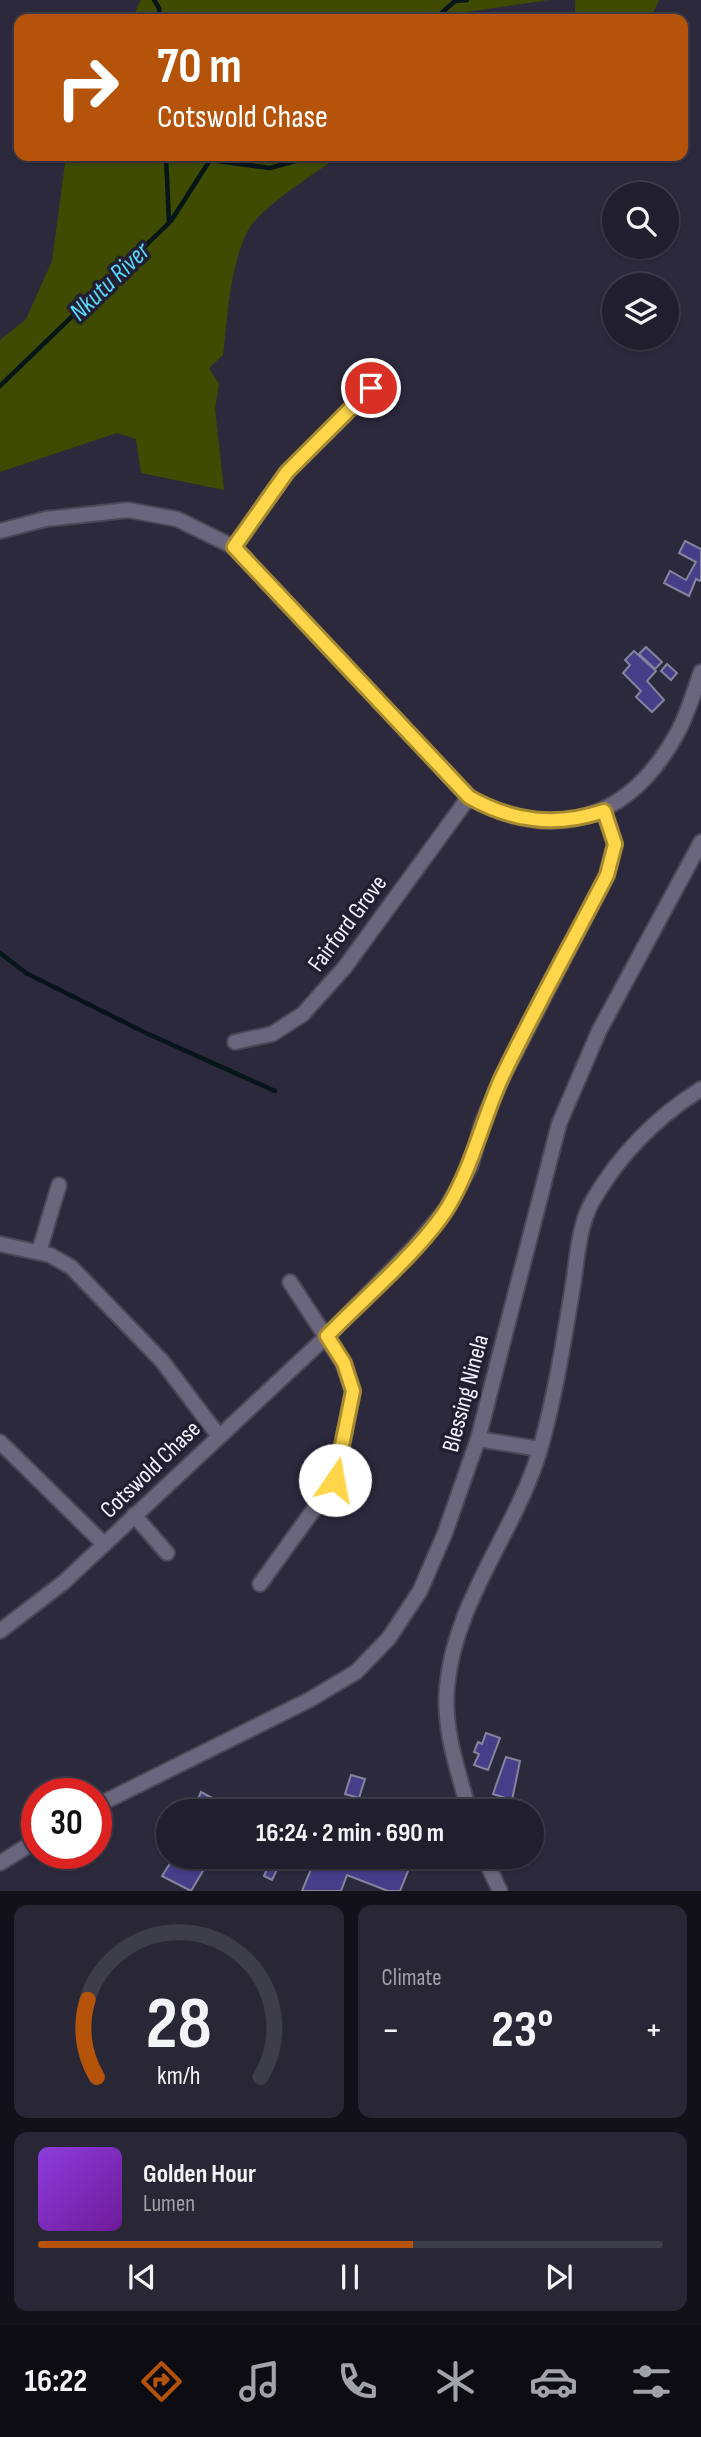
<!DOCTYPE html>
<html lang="en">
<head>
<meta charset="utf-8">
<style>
  body { margin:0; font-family:"Sofia Sans Condensed",sans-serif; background:#292736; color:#f1f3f6; height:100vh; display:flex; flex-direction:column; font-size:26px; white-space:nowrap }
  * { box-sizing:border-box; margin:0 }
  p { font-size:23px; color:#a2a2aa }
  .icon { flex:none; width:38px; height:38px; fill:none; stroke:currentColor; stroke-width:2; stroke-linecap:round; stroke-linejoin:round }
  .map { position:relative; height:1891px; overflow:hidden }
  .sheet { display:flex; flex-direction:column; gap:14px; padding:14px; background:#121119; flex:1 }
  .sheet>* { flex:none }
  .guide { position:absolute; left:14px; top:14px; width:674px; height:147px; border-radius:14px; box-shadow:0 2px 5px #0004,0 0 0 2px #3e3d4a; background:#b45309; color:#fff; overflow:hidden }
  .controls { position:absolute; left:602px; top:182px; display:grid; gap:14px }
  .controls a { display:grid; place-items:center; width:77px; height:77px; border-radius:50%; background:#211f2e; box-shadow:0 2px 5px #0004,0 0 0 2px #3e3d4a; font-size:35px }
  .speed { position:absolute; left:21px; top:1778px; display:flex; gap:14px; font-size:35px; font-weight:700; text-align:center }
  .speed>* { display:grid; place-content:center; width:91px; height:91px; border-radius:50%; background:#211f2e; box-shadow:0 2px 5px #0004,0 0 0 2px #3e3d4a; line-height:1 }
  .speed .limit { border:10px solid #d22; background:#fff; color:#111 }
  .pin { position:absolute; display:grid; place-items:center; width:60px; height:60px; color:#fff; margin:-30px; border:4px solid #fff; border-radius:50%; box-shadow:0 2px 7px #0007 }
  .me { position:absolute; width:77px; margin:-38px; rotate:12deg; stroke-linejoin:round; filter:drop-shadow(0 0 5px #0008) }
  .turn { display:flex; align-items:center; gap:24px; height:147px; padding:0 28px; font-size:32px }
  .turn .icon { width:91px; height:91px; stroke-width:2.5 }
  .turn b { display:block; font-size:49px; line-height:60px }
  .big { font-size:52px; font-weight:700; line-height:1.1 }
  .sheet .tile { flex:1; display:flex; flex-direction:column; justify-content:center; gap:10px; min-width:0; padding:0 24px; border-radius:14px; background:#292736 }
  .sheet .dial { align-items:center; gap:0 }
  .dial svg { height:182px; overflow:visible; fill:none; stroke:#3e3d4a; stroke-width:7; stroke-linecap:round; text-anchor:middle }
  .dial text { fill:#f1f3f6; stroke:none }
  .song { display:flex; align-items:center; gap:21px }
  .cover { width:84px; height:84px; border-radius:10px; background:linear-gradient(135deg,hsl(270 70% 55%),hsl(280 70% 35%)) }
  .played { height:7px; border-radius:4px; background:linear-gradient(90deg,#b45309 60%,#3e3d4a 60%) }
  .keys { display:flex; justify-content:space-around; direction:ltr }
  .heat { display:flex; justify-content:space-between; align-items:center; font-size:38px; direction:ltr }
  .sheet .tiles { flex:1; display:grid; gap:14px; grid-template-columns:1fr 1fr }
  .tile:last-child { grid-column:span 2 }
  .trip { position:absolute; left:156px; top:1799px; width:388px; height:70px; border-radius:35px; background:#211f2e; box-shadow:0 2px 5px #0004,0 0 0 2px #3e3d4a; font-weight:700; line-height:70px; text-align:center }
  .tab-bar { display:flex; height:112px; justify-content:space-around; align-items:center; background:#0d0c12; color:#a2a2aa }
  .tab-bar .icon { width:49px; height:49px }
  .tab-bar .selected { color:#b45309 }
  .tab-bar b { font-size:32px; color:#f1f3f6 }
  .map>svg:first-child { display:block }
  .green { fill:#3f4b00 }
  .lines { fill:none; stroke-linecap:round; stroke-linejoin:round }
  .stream { stroke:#051519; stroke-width:4.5 }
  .building { fill:#473d88; stroke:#84849c; stroke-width:2 }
  .minor-casing { stroke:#4a4757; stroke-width:18 }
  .minor { stroke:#69667d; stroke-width:14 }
  .route-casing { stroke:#a68a30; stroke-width:18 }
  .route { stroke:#ffd54a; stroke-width:12 }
  .labels { text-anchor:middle; stroke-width:7; stroke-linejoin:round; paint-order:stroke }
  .street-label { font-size:24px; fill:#f4f3fd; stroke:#221f32 }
  .water-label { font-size:26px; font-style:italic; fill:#59d9fa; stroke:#221f32 }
</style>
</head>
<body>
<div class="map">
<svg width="701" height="1891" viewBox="0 0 701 1891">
  <rect width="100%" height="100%" fill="#2c293d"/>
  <g class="green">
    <polygon points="141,0 549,0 459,13 456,19 132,19"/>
    <polygon points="575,0 659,0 650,19 575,19"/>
    <path d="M 66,156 L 339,156 C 316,173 259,208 247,232 C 229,270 228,315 223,355 L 209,368 L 219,384 L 215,409 L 224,490 L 141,473 L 136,439 L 117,433 L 0,472 L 0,340 L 26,319 L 52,261 Z"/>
  </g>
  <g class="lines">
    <g class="stream">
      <polyline points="154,0 159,8 160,19"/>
      <polyline points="435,19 455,1 467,0"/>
      <polyline points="171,221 210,160 270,168 313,156"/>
      <polyline points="0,386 169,223 166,156"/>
      <polyline points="0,953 26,973 146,1033 275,1091"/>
    </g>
  </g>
  <g class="building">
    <polygon points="685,541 701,549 701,579 700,581 696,579 689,596 664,583 670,571 686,580 696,562 679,553"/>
    <polygon points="646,647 662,662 655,669 639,654"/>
    <polygon points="634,651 656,671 647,681 664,700 652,712 636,697 641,691 623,673 630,665 625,660"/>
    <polygon points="667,664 677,673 671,680 661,671"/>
    <polygon points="486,1733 500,1738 488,1770 474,1765 479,1754 474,1752 478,1742 482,1744"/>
    <polygon points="506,1757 520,1761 512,1800 493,1794"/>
    <polygon points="351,1775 365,1779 359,1798 345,1794"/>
    <polygon points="201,1792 229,1807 228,1811 193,1811"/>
    <polygon points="174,1857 186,1857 204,1869 191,1891 162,1876"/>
    <polygon points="272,1857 283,1857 272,1880 264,1876"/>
    <polygon points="316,1857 400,1857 412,1861 400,1891 388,1891 347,1875 341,1891 302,1891"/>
  </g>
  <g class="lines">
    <defs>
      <g id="minor">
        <path d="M 0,531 L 46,519 L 128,510 L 177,519 L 234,547 L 469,797 C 553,844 628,820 675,737 C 687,717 693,694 701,672"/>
        <polyline points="234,547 287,472 385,375"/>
        <polyline points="235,1042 272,1034 303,1014 345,967 469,797"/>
        <polyline points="0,1244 50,1255 71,1267 162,1361 218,1435"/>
        <polyline points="39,1252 59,1185"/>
        <polyline points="478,1439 540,1449"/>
        <polyline points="0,1442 104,1544"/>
        <polyline points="134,1515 167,1553"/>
        <polyline points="260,1584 335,1480 353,1391 343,1363 290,1282"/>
        <polyline points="0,1631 64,1582 327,1336 416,1245 446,1209 471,1165 482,1123 502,1078 607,875 615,844 604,811"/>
        <polyline points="96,1806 309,1700 356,1672 389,1638 420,1591 445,1533 478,1439 559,1124 599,1031 701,842"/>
        <path d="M 469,1811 C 458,1770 443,1730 447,1687 C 455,1598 518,1529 541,1446 C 556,1392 564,1339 573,1285 C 577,1259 579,1225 592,1202 C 619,1155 655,1118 701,1089"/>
        <polyline points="484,1857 500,1891"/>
        <polyline points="0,1863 37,1840"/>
      </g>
    </defs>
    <use href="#minor" class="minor-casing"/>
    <use href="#minor" class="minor"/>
  </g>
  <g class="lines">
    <defs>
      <path id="route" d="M 335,1480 L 353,1391 L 344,1363 L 327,1336 C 363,1299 422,1249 448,1207 C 472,1167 482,1122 501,1079 C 534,1010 572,943 607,875 L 615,844 L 604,811 C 556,827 513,822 469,797 L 234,547 L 287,472 L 371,388"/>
    </defs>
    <use href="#route" class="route-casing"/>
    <use href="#route" class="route"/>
  </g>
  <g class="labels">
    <g class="street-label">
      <text transform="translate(347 923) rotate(-53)" y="8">Fairford Grove</text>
      <text transform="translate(465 1393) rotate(-75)" y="8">Blessing Ninela</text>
      <text transform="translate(150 1469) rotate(-44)" y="8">Cotswold Chase</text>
    </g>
    <g class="water-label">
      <text transform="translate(109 281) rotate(-44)" y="9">Nkutu River</text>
    </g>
  </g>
</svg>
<div class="controls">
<a><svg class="icon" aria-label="search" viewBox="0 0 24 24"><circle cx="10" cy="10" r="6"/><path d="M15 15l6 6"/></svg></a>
<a><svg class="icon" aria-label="layers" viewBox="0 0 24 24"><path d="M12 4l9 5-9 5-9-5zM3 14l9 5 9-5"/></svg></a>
</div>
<div class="speed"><div class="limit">30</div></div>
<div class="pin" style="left:371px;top:388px;background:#d93025"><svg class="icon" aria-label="arrive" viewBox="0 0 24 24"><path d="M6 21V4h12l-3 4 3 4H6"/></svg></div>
<svg class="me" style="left:335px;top:1480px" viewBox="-20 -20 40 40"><circle r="19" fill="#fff"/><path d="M0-13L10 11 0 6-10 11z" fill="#ffd54a"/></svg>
<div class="trip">16:24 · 2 min · 690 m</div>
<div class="guide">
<div class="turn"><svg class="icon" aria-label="right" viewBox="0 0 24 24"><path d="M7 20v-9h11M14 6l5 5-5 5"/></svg><div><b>70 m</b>Cotswold Chase</div></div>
</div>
</div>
<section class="sheet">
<div class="tiles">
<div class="tile dial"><svg viewBox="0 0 100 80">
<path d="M14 69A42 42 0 1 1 86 69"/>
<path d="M14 69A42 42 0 0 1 10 35" stroke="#b45309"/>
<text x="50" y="56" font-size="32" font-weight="700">28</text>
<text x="50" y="72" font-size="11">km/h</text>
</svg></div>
<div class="tile"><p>Climate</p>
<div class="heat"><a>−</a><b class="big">23°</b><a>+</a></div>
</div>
<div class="tile">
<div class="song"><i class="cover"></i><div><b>Golden Hour</b><p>Lumen</p></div></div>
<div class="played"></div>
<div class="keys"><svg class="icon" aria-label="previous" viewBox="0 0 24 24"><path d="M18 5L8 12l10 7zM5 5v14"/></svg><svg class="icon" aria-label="pause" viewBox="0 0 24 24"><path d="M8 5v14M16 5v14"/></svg><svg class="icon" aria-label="next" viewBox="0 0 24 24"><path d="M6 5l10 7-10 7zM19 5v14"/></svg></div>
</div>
</div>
</section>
<nav class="tab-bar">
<b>16:22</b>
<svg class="icon selected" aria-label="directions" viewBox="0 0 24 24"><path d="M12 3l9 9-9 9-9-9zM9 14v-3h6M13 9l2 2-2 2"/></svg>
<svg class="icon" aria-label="music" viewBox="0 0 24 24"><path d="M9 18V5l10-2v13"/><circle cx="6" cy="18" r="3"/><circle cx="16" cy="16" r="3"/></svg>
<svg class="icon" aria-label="phone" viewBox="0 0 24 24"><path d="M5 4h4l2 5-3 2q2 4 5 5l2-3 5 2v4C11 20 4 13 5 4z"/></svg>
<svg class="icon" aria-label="climate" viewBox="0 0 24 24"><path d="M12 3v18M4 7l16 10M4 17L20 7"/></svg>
<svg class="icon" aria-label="car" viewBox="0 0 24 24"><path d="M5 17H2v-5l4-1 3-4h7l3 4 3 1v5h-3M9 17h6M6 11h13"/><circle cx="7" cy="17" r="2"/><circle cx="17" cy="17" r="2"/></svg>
<svg class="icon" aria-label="filters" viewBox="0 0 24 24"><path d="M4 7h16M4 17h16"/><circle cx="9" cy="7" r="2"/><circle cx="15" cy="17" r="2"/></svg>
</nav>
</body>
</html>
